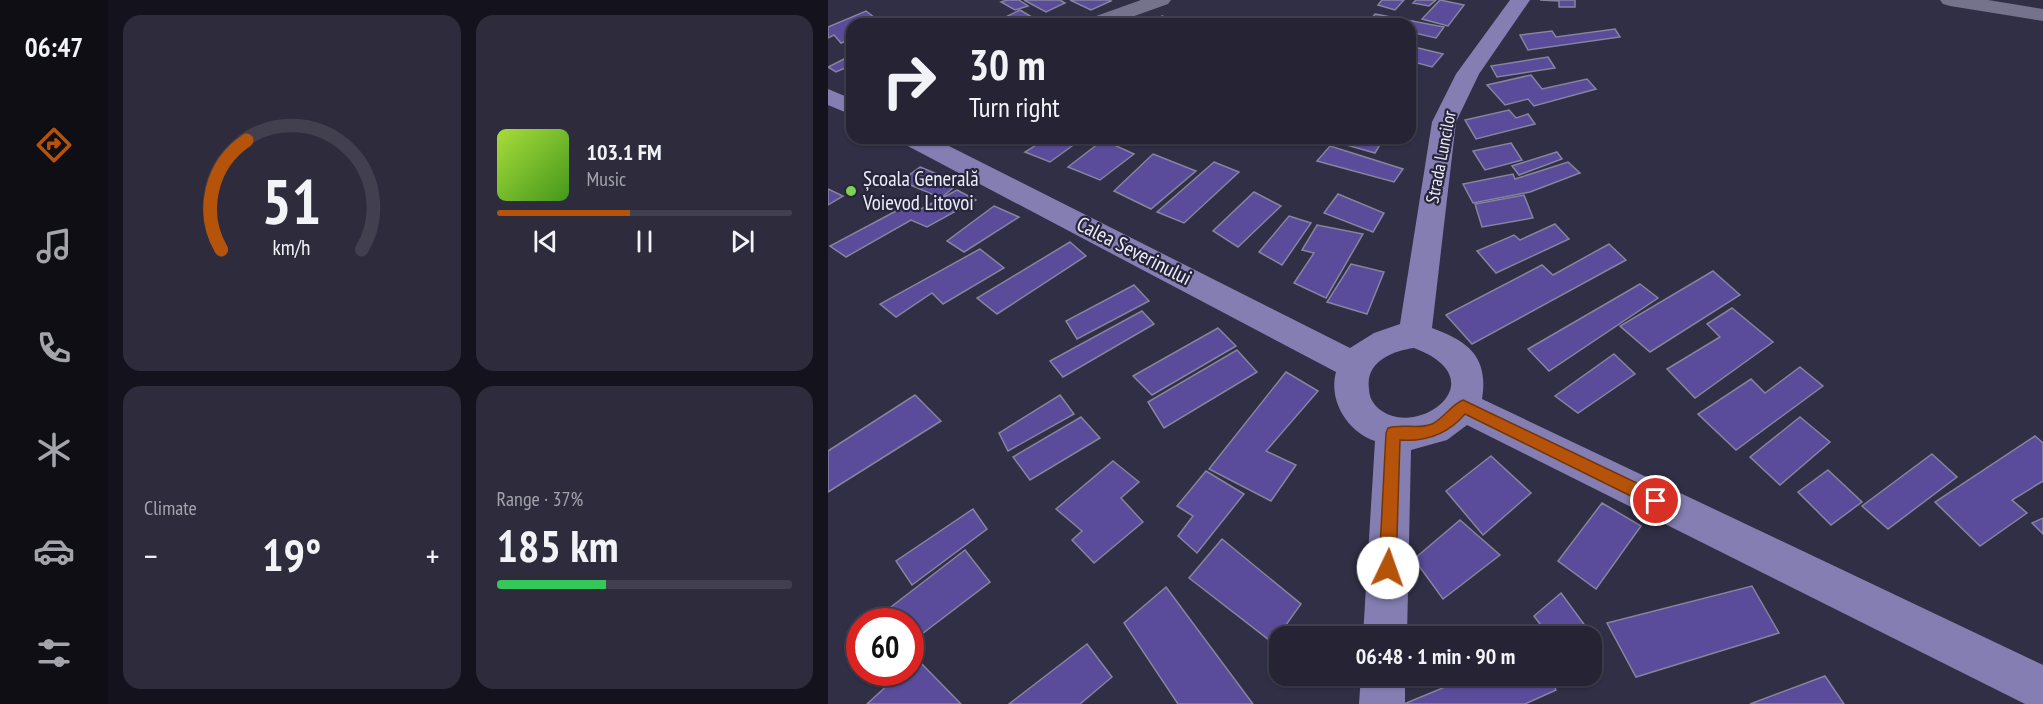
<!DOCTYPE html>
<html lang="en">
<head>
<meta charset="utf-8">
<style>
  body { margin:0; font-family:"PT Sans Narrow",sans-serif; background:#2d2b3c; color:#f1f3f6; height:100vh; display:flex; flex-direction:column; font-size:22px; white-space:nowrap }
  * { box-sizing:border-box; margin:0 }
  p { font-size:20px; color:#a3a4ac }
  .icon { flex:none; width:33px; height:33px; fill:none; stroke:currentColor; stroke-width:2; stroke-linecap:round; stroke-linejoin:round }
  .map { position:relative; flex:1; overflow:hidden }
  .details { display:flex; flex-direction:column; gap:15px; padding:15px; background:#14131d; width:720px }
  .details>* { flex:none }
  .banner { position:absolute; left:18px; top:18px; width:570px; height:126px; border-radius:18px; box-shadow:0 2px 4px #0004,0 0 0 2px #42404f; background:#252334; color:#f1f3f6; overflow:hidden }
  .speed { position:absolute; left:18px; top:608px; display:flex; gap:12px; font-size:30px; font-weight:700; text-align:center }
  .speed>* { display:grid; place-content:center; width:78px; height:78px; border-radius:50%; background:#252334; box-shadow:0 2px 4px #0004,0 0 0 2px #42404f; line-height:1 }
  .speed .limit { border:9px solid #d22; background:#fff; color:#111 }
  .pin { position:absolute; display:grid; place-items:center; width:51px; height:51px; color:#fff; margin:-26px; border:3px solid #fff; border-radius:50%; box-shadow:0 2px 6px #0007 }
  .me { position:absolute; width:66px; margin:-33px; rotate:3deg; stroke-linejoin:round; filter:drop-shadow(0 0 4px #0008) }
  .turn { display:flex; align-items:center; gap:21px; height:126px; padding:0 24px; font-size:27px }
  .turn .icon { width:78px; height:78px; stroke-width:2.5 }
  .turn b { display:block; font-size:42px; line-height:51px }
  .big { font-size:45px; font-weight:700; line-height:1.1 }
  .details .card { flex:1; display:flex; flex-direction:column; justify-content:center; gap:9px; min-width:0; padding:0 21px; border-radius:18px; background:#2d2b3c }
  .details .dial { align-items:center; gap:0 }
  .dial svg { height:156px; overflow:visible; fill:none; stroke:#42404f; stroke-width:7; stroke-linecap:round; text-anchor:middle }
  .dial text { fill:#f1f3f6; stroke:none }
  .song { display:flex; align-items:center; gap:18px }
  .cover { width:72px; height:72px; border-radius:9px; background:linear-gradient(135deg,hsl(80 70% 55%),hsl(100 70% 35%)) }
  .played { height:6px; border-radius:3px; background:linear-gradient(90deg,#b45309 45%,#42404f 45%) }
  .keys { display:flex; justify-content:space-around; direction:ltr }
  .heat { display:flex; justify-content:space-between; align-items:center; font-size:33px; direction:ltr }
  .charge { height:9px; border-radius:4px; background:linear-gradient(90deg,#34c759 37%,#42404f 0) }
  .details .tiles { flex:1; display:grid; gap:15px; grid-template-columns:repeat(2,1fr) }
  .trip { position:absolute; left:441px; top:626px; width:333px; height:60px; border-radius:18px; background:#252334; box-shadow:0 2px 4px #0004,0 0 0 2px #42404f; font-weight:700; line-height:60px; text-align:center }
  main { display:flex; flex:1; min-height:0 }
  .dock { display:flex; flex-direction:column; width:108px; justify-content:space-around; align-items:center; background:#0f0e15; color:#a3a4ac }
  .dock .icon { width:42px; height:42px }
  .dock .active { color:#b45309 }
  .dock b { font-size:27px; color:#f1f3f6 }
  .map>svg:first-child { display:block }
  .building { fill:#5a4c9a; stroke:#86849e; stroke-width:1.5 }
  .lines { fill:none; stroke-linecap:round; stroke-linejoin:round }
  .minor { fill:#75728c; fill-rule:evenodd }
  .major { fill:#857eb2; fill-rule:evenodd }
  .route { fill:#b45309; stroke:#753606; stroke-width:1.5 }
  .poi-dot { fill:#7ed153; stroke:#27253a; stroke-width:2 }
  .labels { text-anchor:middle; stroke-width:4.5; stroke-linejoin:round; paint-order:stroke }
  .far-street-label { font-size:18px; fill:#ecebfa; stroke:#27253a }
  .poi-label { font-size:21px; fill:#ecebfa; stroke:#27253a; text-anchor:start }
  .street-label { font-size:21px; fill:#ecebfa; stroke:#27253a }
</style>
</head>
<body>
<main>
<nav class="dock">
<b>06:47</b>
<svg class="icon active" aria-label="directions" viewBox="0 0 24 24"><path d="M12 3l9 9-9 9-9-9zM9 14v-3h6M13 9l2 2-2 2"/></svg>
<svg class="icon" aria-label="music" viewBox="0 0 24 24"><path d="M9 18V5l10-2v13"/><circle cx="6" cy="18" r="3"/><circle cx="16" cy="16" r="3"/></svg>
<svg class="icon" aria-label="phone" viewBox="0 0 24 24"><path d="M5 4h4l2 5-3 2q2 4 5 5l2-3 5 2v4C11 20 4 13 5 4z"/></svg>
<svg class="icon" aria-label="climate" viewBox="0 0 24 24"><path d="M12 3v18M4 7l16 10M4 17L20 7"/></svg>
<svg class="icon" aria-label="car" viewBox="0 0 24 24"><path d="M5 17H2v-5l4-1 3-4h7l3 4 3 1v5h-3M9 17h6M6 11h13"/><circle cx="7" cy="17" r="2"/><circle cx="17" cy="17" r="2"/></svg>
<svg class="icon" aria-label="filters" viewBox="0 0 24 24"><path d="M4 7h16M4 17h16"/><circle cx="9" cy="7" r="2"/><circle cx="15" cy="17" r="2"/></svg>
</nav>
<section class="details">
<div class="tiles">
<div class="card dial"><svg viewBox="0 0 100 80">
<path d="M14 69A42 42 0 1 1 86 69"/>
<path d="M14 69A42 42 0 0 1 27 13" stroke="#b45309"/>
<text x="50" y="56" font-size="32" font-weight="700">51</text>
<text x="50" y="72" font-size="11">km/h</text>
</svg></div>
<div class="card">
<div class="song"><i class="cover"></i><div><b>103.1 FM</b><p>Music</p></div></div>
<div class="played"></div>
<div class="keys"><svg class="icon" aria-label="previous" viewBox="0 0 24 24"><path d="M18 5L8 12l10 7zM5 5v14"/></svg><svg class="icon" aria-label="pause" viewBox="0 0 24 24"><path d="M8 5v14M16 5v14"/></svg><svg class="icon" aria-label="next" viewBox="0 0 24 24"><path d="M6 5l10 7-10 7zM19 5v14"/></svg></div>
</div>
<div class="card"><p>Climate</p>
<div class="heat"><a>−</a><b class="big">19°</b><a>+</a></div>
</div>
<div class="card"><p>Range · 37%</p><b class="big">185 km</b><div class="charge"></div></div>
</div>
</section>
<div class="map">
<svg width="1215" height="704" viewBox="0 0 1215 704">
  <rect width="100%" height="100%" fill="#312f45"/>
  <g class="building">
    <polygon points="179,0 191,0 200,6 187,10 173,2"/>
    <polygon points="196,0 232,0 237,3 218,12"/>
    <polygon points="242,0 281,0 283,1 263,10"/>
    <polygon points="554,0 576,0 567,10 550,5"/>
    <polygon points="588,0 608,0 601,6 585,3"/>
    <polygon points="612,0 636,5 620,26 594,19"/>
    <polygon points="712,0 747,0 747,7 731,7 731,1"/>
    <polygon points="192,10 214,23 174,24 169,21"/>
    <polygon points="38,11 55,24 24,24 24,39 13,43 6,35 0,38 0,27"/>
    <polygon points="547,14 616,27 608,38 582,32 582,24 539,24"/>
    <polygon points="334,16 359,24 318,24"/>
    <polygon points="787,29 792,37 700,50 692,35 724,31 728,37"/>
    <polygon points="582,46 615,54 604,67 582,61"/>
    <polygon points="24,55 24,65 8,72 0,67"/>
    <polygon points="720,57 727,68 669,77 663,66"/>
    <polygon points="703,75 714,89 759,79 768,89 706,106 700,99 677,105 659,85"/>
    <polygon points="681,110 688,118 700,114 707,124 648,139 637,120"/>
    <polygon points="219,138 255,138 222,162 197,152"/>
    <polygon points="494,138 556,138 547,153"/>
    <polygon points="275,140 306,154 272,180 240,167"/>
    <polygon points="683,143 694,160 657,170 645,151"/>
    <polygon points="502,146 575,169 566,182 489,161"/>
    <polygon points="729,152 734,159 691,175 684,166"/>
    <polygon points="325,154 368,171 323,209 286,191"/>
    <polygon points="386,162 411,172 356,223 329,212"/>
    <polygon points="740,162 752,173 702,192 645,203 635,184 685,174 687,179"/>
    <polygon points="92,167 131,183 113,198 73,181"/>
    <polygon points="0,189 15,196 0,205"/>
    <polygon points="129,190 148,200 99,227 83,220 18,257 2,246 85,202 93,209"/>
    <polygon points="426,192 453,206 410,247 385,231"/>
    <polygon points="510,194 556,213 545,232 496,213"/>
    <polygon points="696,195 705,218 654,227 647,204"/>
    <polygon points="166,206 191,217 136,252 119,241"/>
    <polygon points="461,216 483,223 454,265 431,252"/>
    <polygon points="727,224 741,239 668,273 649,251 686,235 692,240"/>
    <polygon points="489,225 535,234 498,298 466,283 486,253 474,250"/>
    <polygon points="242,242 258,256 169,314 149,298"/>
    <polygon points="781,244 798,260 644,344 618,315 714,265 725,275"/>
    <polygon points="152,249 176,268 115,304 104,293 68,317 52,304"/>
    <polygon points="523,264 556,272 539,314 499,302"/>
    <polygon points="885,271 912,295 822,352 792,326"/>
    <polygon points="812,284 830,298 721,371 700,349"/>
    <polygon points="306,285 321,301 249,339 238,321"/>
    <polygon points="904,308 945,342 867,398 839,369 892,337 879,324"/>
    <polygon points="314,311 326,324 235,377 222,361"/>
    <polygon points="390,328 408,346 324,395 305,376"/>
    <polygon points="409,350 429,372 336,428 320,402"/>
    <polygon points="786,354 807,374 750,413 727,396"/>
    <polygon points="972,367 995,386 908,450 870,414 923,379 937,393"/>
    <polygon points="458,372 490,391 438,451 468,465 443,501 381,469"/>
    <polygon points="87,395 113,421 0,492 0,451"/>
    <polygon points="232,395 246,414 180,451 171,433"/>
    <polygon points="253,417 272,438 202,480 185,457"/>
    <polygon points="972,417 1002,442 952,485 922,457"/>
    <polygon points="1207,436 1215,443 1215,481 1184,500 1199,513 1152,546 1107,502"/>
    <polygon points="1104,454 1129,477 1060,529 1034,506"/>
    <polygon points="663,456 703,493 655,535 618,491"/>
    <polygon points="285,461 311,482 293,498 315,522 266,563 244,540 254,531 228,509"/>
    <polygon points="1000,470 1034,502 1003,525 970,492"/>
    <polygon points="378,471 416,494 369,553 350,536 365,516 349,506"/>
    <polygon points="774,503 813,526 768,589 730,561"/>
    <polygon points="145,509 159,529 84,585 68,561"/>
    <polygon points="1215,518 1215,534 1204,523"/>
    <polygon points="632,520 672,555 615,599 586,559"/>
    <polygon points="394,539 473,604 445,643 361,578"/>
    <polygon points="137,550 162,582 82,643 82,621 46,620"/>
    <polygon points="924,586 951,633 808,677 779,623"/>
    <polygon points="338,587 425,704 350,704 296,623"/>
    <polygon points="733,593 775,650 764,658 764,636 721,636 706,616"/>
    <polygon points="259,644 284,677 252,704 181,704"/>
    <polygon points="89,659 133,704 39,704 74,672 82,672 82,665"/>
    <polygon points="646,675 722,675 728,690 697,704 576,704"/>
    <polygon points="997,676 1016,704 922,704"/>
  </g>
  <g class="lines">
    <g class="minor">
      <polygon points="313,0 343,0 340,4 284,24 253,24 257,20"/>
      <polygon points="1112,0 1160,0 1215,9 1215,21 1122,6 1115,4"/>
    </g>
    <g class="major">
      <path d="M 682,0 L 702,0 L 651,74 L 628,122 L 604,328 C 640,341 661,357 654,399 L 1215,665 L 1215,704 L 1197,704 L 639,425 L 619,440 L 583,450 L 579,636 L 535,636 L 547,441 C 520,432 500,401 508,372 L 76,144 L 72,138 L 105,138 L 522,348 L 546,333 L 572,324 L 604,122 L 628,74 ZM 586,348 C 674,381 583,445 547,405 C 543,400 541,395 541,389 C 537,362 564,351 586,348 Z"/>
      <polygon points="0,89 24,99 24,115 0,105"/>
      <polygon points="533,675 577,675 577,704 531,704"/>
    </g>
  </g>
  <path class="route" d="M 635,400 L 834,495 L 836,501 L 834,506 L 828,508 L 823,506 L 637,414 C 620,434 598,442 572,440 L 568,568 L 565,574 L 560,577 L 554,574 L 551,568 L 558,433 L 560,428 C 574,423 589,430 604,424 C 616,418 623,405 635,400 Z"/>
  <circle class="poi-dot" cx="23" cy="191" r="6"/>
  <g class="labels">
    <g class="far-street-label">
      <text transform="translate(613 157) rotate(-79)" y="6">Strada Luncilor</text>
    </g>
    <g class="poi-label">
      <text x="35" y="186">Școala Generală<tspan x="35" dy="24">Voievod Litovoi</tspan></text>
    </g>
    <g class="street-label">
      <text transform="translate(306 251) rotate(27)" y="7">Calea Severinului</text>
    </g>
  </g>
</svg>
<div class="speed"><div class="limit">60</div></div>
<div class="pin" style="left:828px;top:501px;background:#d93025"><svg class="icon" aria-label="arrive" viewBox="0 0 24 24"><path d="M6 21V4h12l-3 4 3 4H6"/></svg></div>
<svg class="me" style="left:560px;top:568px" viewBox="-20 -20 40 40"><circle r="19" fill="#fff"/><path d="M0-13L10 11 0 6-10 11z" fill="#b45309"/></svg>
<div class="trip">06:48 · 1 min · 90 m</div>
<div class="banner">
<div class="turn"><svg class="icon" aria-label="right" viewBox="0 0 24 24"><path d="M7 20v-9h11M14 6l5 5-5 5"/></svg><div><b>30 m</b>Turn right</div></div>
</div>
</div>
</main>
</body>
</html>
